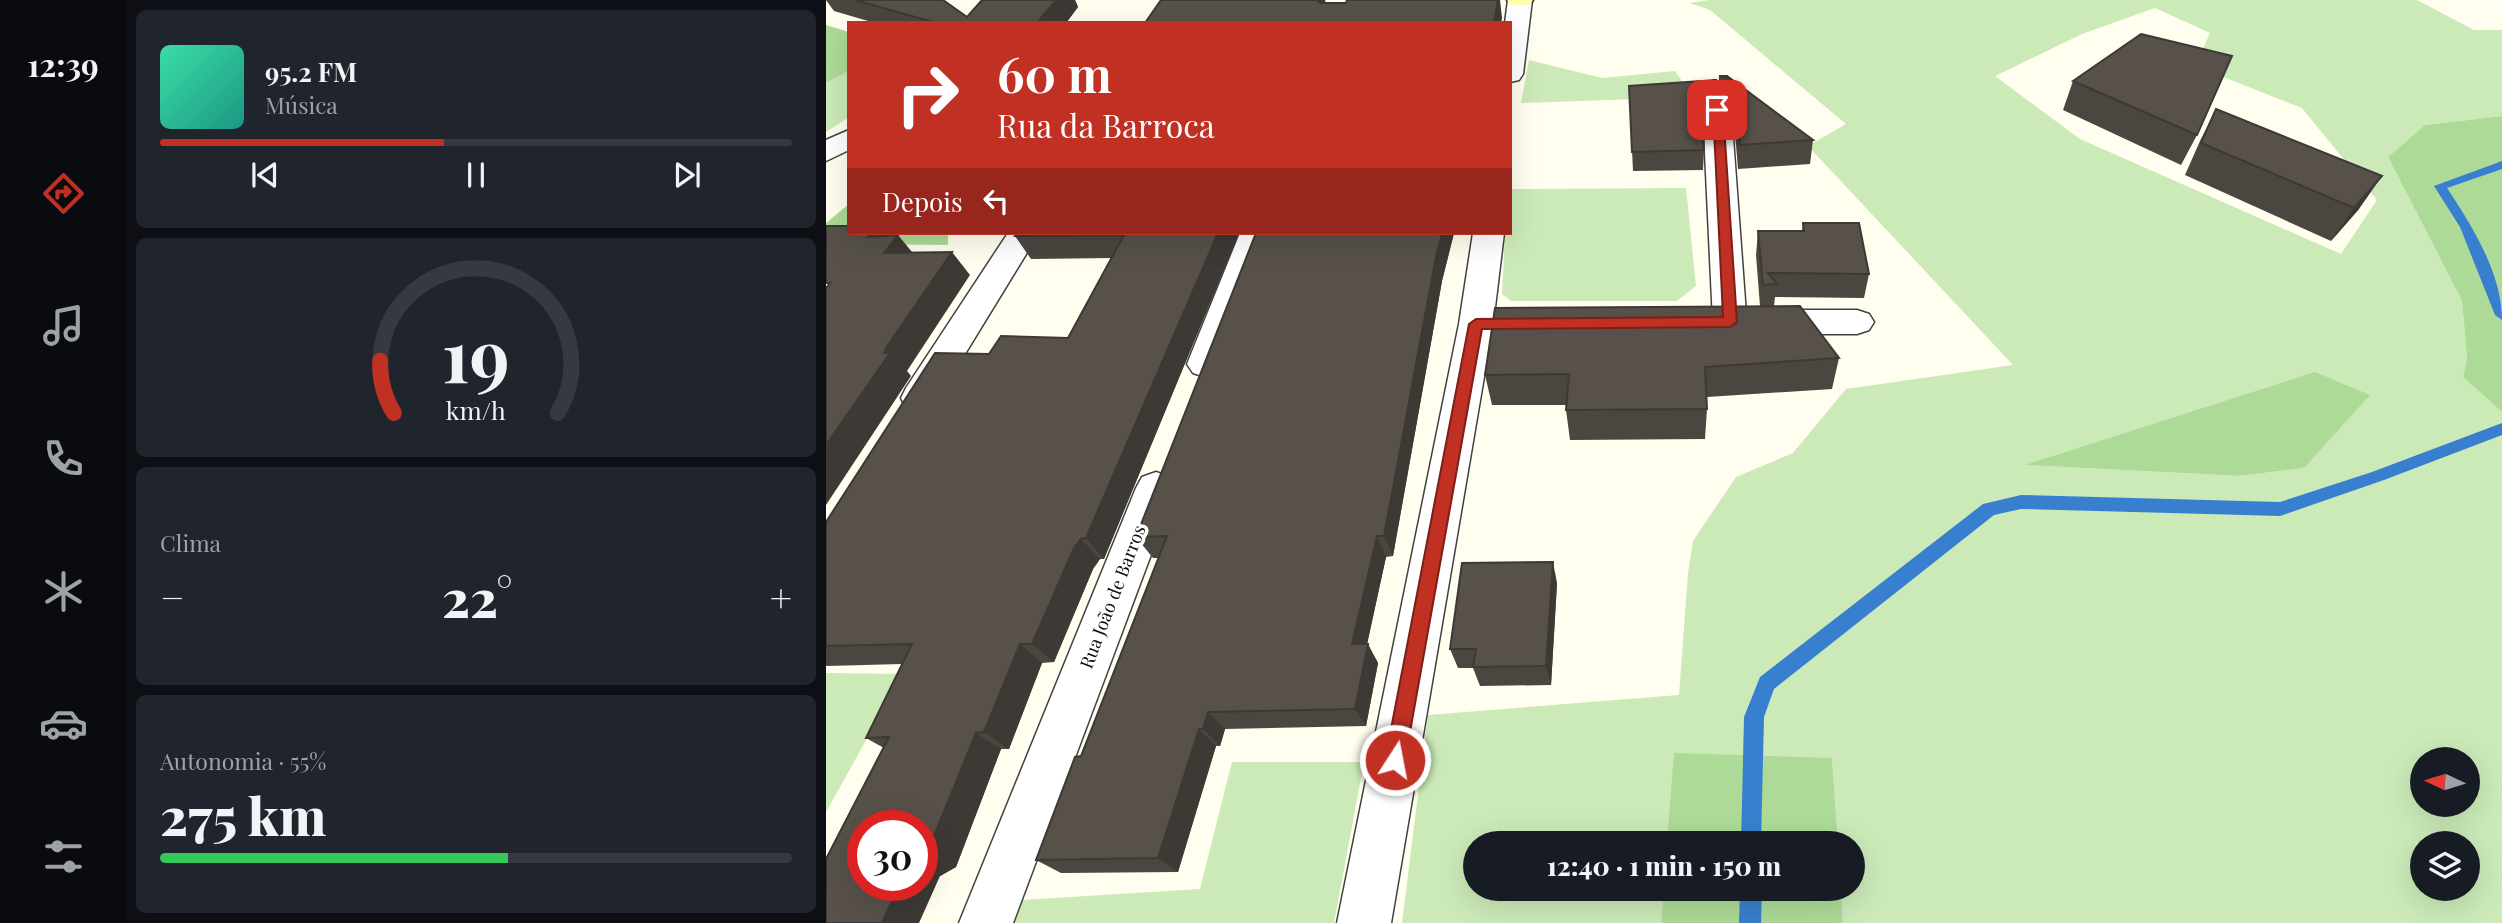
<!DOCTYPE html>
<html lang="pt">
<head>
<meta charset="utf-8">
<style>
  body { margin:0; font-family:"Playfair Display",serif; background:#20242c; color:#f1f3f6; height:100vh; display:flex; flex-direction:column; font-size:26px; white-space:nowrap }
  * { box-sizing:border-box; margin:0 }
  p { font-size:23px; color:#9ea1a6 }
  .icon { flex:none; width:38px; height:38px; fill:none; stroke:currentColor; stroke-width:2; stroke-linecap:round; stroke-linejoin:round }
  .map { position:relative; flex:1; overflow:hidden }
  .sheet { display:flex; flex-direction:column; gap:10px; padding:10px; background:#0d0f14; width:700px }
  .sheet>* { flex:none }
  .hud { position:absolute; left:21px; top:21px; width:665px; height:214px; border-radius:0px; box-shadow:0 7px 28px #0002; background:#c03023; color:#fff; overflow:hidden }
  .needle { width:46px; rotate:274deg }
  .tools { position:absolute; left:1584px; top:747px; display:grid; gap:14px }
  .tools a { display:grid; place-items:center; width:70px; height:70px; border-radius:50%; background:#171b24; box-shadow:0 7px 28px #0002; font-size:35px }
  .speed { position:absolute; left:21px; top:810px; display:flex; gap:14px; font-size:35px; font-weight:700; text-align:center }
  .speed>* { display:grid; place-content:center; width:91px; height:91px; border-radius:50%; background:#171b24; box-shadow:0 7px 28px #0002; line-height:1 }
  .speed .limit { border:10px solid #d22; background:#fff; color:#111 }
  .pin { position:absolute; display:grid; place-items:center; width:60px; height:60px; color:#fff; margin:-30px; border-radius:14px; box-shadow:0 4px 10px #0006 }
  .me { position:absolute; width:77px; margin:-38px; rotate:11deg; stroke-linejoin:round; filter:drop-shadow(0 0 5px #0008) }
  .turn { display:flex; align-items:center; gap:24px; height:147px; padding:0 35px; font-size:32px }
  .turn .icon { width:91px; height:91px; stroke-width:2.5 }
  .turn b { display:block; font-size:49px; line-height:60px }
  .then { display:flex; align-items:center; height:66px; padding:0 35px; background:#0003; gap:14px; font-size:26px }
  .big { font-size:52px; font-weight:800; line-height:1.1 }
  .sheet .tile { flex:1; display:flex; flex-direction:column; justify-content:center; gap:10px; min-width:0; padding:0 24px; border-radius:10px; background:#20242c }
  .sheet .dial { align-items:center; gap:0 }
  .dial svg { height:182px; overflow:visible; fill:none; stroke:#363941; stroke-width:7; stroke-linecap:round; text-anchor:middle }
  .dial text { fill:#f1f3f6; stroke:none }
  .song { display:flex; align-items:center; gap:21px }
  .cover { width:84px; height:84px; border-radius:10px; background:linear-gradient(135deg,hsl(160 70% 55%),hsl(170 70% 35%)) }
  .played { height:7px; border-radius:4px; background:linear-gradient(90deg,#c03023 45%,#363941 45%) }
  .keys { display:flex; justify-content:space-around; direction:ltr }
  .heat { display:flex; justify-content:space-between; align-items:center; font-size:38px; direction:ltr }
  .charge { height:10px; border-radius:5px; background:linear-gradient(90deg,#34c759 55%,#363941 0) }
  .trip { position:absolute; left:637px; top:831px; width:402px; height:70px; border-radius:35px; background:#171b24; box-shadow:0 7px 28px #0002; font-weight:800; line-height:70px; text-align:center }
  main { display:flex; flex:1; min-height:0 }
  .dock { display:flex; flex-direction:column; width:126px; justify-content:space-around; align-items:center; background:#090b0e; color:#9ea1a6 }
  .dock .icon { width:49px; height:49px }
  .dock .on { color:#c03023 }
  .dock b { font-size:32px; color:#f1f3f6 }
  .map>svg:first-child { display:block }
  .green { fill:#cbeab8; fill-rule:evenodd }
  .forest { fill:#addb97 }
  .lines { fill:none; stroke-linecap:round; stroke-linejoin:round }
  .stream { fill:#3880cf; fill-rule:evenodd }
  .street-casing { stroke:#414141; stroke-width:3 }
  .secondary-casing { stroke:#303030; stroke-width:3 }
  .street { fill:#fff; fill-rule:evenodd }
  .secondary { fill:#fdffaa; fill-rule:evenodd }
  .wall { fill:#4b4640 }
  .shaded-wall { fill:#3d3934 }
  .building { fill:#57514a; stroke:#3d3934; stroke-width:2 }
  .route { fill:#c03023; stroke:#7d1f17; stroke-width:2 }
  .labels { text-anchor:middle; stroke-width:7; stroke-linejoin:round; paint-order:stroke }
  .street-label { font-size:18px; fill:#0e0e0e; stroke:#fff }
</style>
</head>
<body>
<main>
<nav class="dock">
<b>12:39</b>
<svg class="icon on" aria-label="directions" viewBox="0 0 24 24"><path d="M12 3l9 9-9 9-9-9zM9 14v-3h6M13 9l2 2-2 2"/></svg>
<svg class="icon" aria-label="music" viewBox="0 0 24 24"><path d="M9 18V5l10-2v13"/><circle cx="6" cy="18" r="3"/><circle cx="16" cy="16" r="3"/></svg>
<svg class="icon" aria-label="phone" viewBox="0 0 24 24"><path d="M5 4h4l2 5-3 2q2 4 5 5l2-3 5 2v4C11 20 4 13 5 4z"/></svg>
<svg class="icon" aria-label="climate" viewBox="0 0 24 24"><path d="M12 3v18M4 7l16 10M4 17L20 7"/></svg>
<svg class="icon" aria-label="car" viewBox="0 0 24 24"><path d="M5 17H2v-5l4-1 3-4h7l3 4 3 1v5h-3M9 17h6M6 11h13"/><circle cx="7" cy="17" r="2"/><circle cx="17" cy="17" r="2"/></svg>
<svg class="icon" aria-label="filters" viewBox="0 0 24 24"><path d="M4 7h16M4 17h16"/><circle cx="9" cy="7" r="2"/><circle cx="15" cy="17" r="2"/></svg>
</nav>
<section class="sheet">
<div class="tile">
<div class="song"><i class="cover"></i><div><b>95.2 FM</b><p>Música</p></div></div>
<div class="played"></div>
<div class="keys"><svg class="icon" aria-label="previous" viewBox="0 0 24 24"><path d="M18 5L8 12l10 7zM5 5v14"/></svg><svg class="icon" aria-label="pause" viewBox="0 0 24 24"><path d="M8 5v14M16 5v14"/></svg><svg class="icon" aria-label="next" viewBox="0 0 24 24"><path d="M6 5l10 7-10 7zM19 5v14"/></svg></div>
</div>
<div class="tile dial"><svg viewBox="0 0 100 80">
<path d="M14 69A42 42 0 1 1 86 69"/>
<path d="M14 69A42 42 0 0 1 8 46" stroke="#c03023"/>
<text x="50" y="56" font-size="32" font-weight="700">19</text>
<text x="50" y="72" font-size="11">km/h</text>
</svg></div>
<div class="tile"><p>Clima</p>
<div class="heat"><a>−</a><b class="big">22°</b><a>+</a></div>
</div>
<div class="tile"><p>Autonomia · 55%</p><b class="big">275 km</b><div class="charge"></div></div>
</section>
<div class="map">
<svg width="1676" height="923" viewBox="0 0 1676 923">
  <rect width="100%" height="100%" fill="#fffeef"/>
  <g class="green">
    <path d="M 883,0 L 1591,0 L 1648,30 L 1676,30 L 1676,116 L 1599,125 L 1562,157 L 1636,301 L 1641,358 L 1637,377 L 1676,412 L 1676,923 L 1017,923 L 1015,889 L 1027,889 L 1027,844 L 1012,843 L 1006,758 L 841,843 L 649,844 L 649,889 L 838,889 L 835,923 L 576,923 L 602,715 L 853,695 L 862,573 L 867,541 L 910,477 L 967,453 L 1020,389 L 1187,365 L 982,146 L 1020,124 L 884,10 L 864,3 ZM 1329,8 L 1384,33 L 1369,66 L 1476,108 L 1551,200 L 1515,254 L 1254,139 L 1169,76 L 1256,34 ZM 1201,465 L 1478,468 L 1413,476 ZM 1596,760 L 1642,760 L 1642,805 L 1596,805 ZM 1596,844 L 1642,844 L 1642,889 L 1596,889 Z"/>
    <polygon points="703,60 776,78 849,71 867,97 695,103"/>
    <polygon points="23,71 23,117 0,132 0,83"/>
    <polygon points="860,188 870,286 851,301 685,301 676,294 679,233 684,233 684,189"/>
    <polygon points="0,673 77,674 0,812"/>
    <polygon points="406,762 538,762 508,923 187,923 196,900 374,889"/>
  </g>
  <g class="forest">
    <polygon points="0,25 23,32 23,71 0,83"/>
    <polygon points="1676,116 1676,412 1637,377 1641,358 1636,301 1562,157 1599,125"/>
    <polygon points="23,204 23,233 122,233 122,245 0,244 0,223"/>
    <polygon points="1489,372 1544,395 1478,468 1413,476 1199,465"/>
    <polygon points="848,753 1006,758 1012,843 841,843"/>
    <polygon points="838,889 1015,889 1017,923 835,923"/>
  </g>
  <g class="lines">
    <g class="stream">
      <path d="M 1676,161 L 1676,169 L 1621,188 C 1646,226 1676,273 1676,320 L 1669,315 L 1634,227 L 1608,186 Z"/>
      <polygon points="1676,423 1676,435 1558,480 1454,516 1195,509 1168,515 948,689 938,717 935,844 915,844 918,717 934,677 1157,504 1195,495 1454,502 1546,472"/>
      <polygon points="914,889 936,889 935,923 913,923"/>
    </g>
    <defs>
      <g id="street">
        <polygon points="682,0 706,0 697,74 693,80 684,82 684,23 679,23"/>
        <polygon points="891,102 901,104 905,110 920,314 932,310 1031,310 1043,314 1048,322 1043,330 1031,334 932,334 918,327 904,334 892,330 887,322 877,110 881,104"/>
        <polygon points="23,130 23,150 0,161 0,140"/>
        <polygon points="182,233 213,233 106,408 93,412 80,408 75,398 80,388"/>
        <polygon points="414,233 446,233 397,364 391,373 379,377 367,373 361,364"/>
        <polygon points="647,233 678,233 667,324 565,923 511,923 633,324"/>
        <polygon points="330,472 344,477 350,488 187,923 133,923 310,488 316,477"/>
      </g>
      <polygon id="secondary" points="681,0 707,0 703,5 685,5"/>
    </defs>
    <use href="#street" class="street-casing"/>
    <use href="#secondary" class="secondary-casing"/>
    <use href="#street" class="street"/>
    <use href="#secondary" class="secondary"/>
  </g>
  <g class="wall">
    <polygon points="0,0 117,0 141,17 156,0 249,0 252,7 240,23 49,23 8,11"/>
    <polygon points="893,76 901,76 987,140 984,164 912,169 907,109 902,101 892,99"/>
    <polygon points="1247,81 1371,135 1355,165 1237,110"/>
    <polygon points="803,86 890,99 880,101 876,108 878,150 877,170 807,171"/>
    <polygon points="1390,109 1533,209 1505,241 1359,175 1374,141"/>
    <polygon points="977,223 1043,274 1038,298 949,297 948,306 1013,358 1006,389 881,397 881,409 879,439 744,440 740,410 740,405 666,405 659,375 934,306 930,255 932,231 976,231"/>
    <polygon points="191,233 413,233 278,559 274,559 267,569 228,662 216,663 183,749 175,749 130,867 114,876 58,748 40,738 76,664 0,666 0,522 163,354 242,338 285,258 205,259 189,236"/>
    <polygon points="430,233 628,233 616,281 567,556 560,557 541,644 552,663 540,726 399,729 394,746 390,746 352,872 235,873 210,860 255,756 333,558 327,558 310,537"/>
    <polygon points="731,583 725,685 654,686 647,668 632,668 624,649"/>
  </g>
  <g class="shaded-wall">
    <polygon points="230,0 249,0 252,7 240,23 211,23"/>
    <polygon points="491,0 499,0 502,11 498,22"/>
    <polygon points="672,0 674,0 676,18 675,23 668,23"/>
    <polygon points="891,80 890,99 880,101 874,110 875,91 881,82"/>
    <polygon points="1556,176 1533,209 1505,241 1528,208"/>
    <polygon points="46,233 57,233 65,243 72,235 91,258 77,276 42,237"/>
    <polygon points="392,233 413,233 278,559 260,538"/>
    <polygon points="616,233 628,233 616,281 567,556 558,536 610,257"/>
    <polygon points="126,252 144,275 81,371 85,376 0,505 0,445 58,353 60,348"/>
    <polygon points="551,536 560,557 537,663 526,644"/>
    <polygon points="255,539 274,559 267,569 228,662 206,644 248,548"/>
    <polygon points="727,562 731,583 725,685 720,666"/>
    <polygon points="194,644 216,663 183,749 158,732"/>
    <polygon points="542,644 552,663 540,726 529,709"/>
    <polygon points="382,712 399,729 394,746 377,729"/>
    <polygon points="373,729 390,746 352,872 332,858"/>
    <polygon points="150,733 175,749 130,867 114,876 93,923 56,923 73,886 96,886 96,856"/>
  </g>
  <g class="building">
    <polygon points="29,0 117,0 141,17 156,0 230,0 211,23 110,23"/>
    <polygon points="335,0 491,0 494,3 520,3 521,0 672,0 668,23 319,23"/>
    <polygon points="1315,34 1406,56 1371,135 1247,81"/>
    <polygon points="893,76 901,76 987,140 914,145 909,85 903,78"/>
    <polygon points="891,80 881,82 875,91 878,150 806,152 803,86"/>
    <polygon points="1390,109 1556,176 1528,208 1375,143"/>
    <polygon points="977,223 1033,223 1043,274 942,273 951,284 937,285 932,231 978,231"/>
    <polygon points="0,226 23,226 23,233 46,233 42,237 72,235 58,253 126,252 60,348 58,353 64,353 0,445 0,288 4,283 0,283"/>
    <polygon points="191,233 392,233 260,538 255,539 248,548 206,644 194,644 158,732 150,733 101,853 96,856 96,826 37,826 37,886 73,886 56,923 0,923 0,859 63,737 40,738 86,644 0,646 0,522 109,353 163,354 175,336 242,338 298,235 189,236"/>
    <polygon points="430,233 616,233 610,257 558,536 551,536 526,644 542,644 529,709 382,712 377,729 373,729 332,858 210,860 249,757 255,756 341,536 310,537"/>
    <polygon points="974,306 1013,358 879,367 881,409 740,410 743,374 659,375 669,308"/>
    <polygon points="727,562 720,666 647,667 650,649 624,649 636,563"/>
  </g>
  <polygon class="route" points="887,108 897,110 911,322 904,327 656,329 579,760 576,766 569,769 562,766 559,760 643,324 650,319 897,317"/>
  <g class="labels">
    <g class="street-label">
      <text transform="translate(287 597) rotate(-69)" y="6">Rua João de Barros</text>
    </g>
  </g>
</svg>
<div class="tools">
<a><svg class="needle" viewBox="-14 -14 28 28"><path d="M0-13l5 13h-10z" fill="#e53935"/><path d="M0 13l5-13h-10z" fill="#9ea1a6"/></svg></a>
<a><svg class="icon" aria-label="layers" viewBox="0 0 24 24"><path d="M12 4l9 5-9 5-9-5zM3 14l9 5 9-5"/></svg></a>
</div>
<div class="speed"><div class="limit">30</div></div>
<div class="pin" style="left:891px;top:110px;background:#d93025"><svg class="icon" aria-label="arrive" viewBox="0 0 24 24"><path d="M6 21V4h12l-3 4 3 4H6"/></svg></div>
<svg class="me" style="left:569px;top:760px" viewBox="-20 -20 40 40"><circle r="17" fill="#c03023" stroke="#fff" stroke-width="3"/><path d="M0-11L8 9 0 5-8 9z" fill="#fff"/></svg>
<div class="trip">12:40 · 1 min · 150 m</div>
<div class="hud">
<div class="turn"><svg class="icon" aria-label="right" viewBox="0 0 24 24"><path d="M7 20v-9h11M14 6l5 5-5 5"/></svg><div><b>60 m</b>Rua da Barroca</div></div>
<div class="then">Depois<svg class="icon" aria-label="left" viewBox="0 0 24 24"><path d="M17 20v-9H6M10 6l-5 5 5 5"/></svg></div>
</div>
</div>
</main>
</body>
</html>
